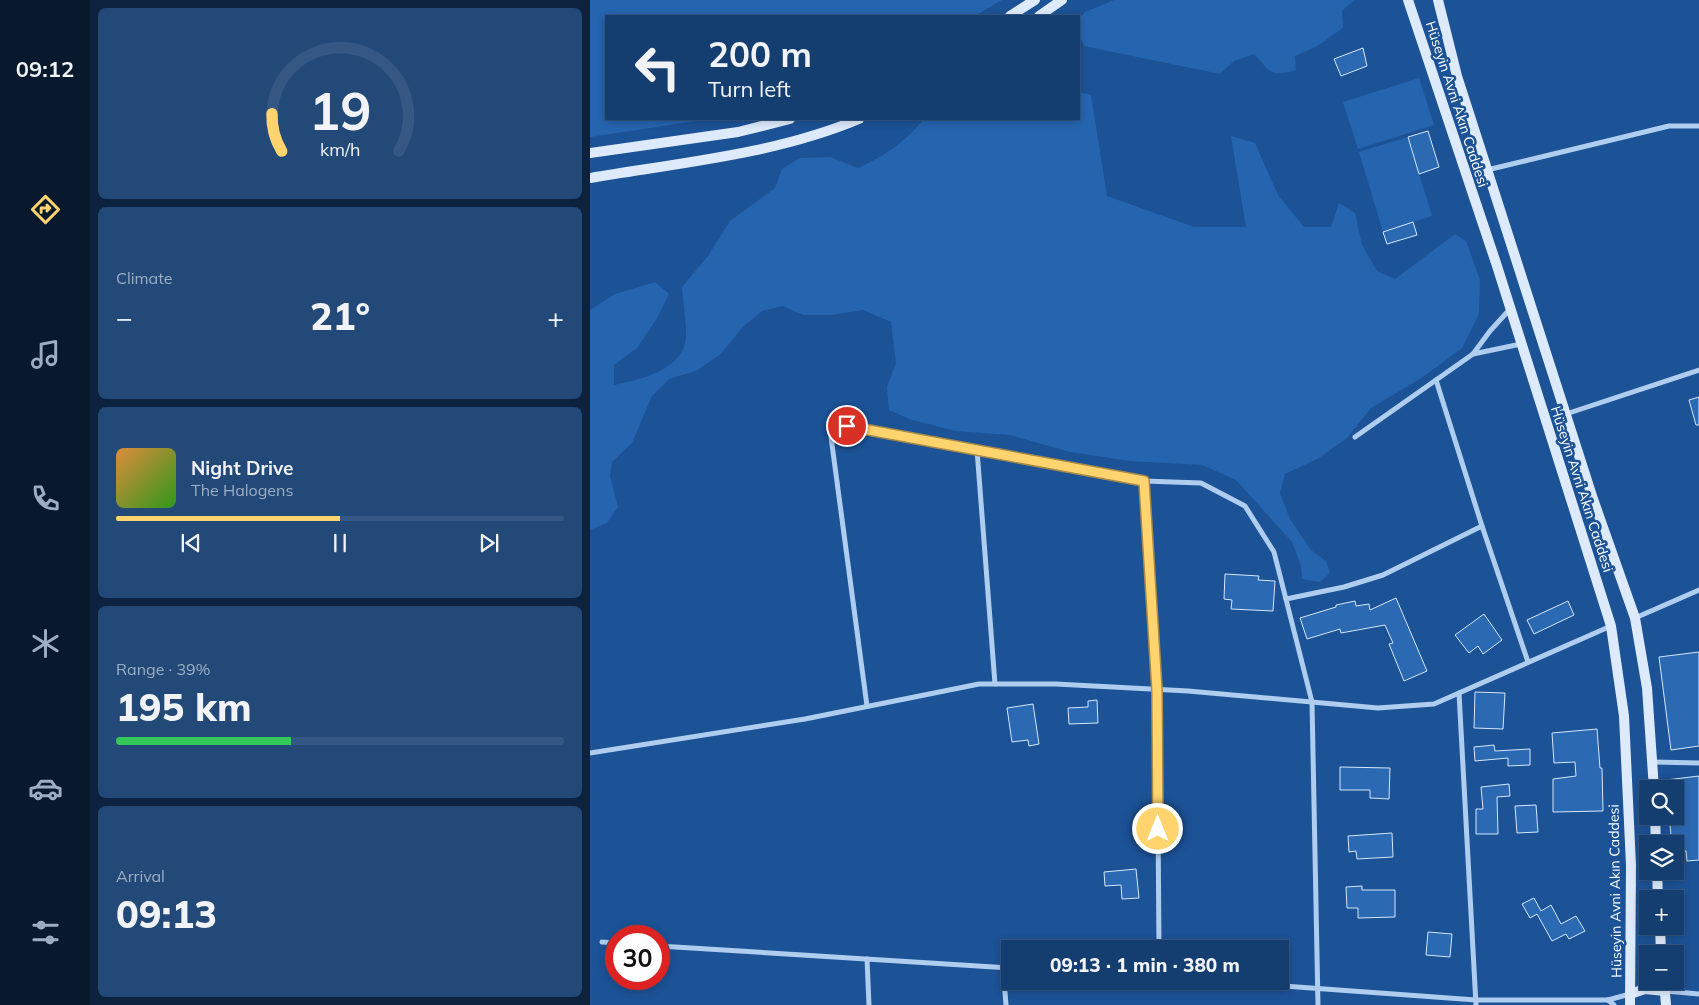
<!DOCTYPE html>
<html lang="en">
<head>
<meta charset="utf-8">
<style>
  body { margin:0; font-family:Mulish,sans-serif; background:#224978; color:#f1f3f6; height:100vh; display:flex; flex-direction:column; font-size:19px; white-space:nowrap }
  * { box-sizing:border-box; margin:0 }
  p { font-size:16px; color:#9daec3 }
  .icon { flex:none; width:28px; height:28px; fill:none; stroke:currentColor; stroke-width:2; stroke-linecap:round; stroke-linejoin:round }
  .map { position:relative; flex:1; overflow:hidden }
  .details { display:flex; flex-direction:column; gap:8px; padding:8px; background:#0c223e; width:500px }
  .details>* { flex:none }
  .guide { position:absolute; left:15px; top:15px; width:475px; height:105px; border-radius:0px; box-shadow:0 2px 8px #0003,0 0 0 1px #345783; background:#153e70; color:#f1f3f6; overflow:hidden }
  .controls { position:absolute; left:1049px; top:780px; display:grid; gap:10px }
  .controls a { display:grid; place-items:center; width:45px; height:45px; border-radius:0px; background:#153e70; box-shadow:0 2px 8px #0003,0 0 0 1px #345783; font-size:25px }
  .speed { position:absolute; left:15px; top:925px; display:flex; gap:10px; font-size:25px; font-weight:700; text-align:center }
  .speed>* { display:grid; place-content:center; width:65px; height:65px; border-radius:50%; background:#153e70; box-shadow:0 2px 8px #0003,0 0 0 1px #345783; line-height:1 }
  .speed .limit { border:8px solid #d22; background:#fff; color:#111 }
  .pin { position:absolute; display:grid; place-items:center; width:42px; height:42px; color:#fff; margin:-21px; border:2px solid #fff; border-radius:50%; box-shadow:0 1px 5px #0007 }
  .me { position:absolute; width:55px; margin:-28px; rotate:0deg; stroke-linejoin:round; filter:drop-shadow(0 0 4px #0008) }
  .turn { display:flex; align-items:center; gap:18px; height:105px; padding:0 20px; font-size:22px }
  .turn .icon { width:65px; height:65px; stroke-width:2.5 }
  .turn b { display:block; font-size:35px; line-height:42px }
  .big { font-size:38px; font-weight:800; line-height:1.1 }
  .details .tile { flex:1; display:flex; flex-direction:column; justify-content:center; gap:8px; min-width:0; padding:0 18px; border-radius:8px; background:#224978 }
  .details .dial { align-items:center; gap:0 }
  .dial svg { height:130px; overflow:visible; fill:none; stroke:#345783; stroke-width:7; stroke-linecap:round; text-anchor:middle }
  .dial text { fill:#f1f3f6; stroke:none }
  .song { display:flex; align-items:center; gap:15px }
  .cover { width:60px; height:60px; border-radius:8px; background:linear-gradient(135deg,hsl(30 70% 55%),hsl(110 70% 35%)) }
  .played { height:5px; border-radius:2px; background:linear-gradient(90deg,#ffd46e 50%,#345783 50%) }
  .keys { display:flex; justify-content:space-around; direction:ltr }
  .heat { display:flex; justify-content:space-between; align-items:center; font-size:28px; direction:ltr }
  .charge { height:8px; border-radius:4px; background:linear-gradient(90deg,#34c759 39%,#345783 0) }
  .trip { position:absolute; left:411px; top:940px; width:288px; height:50px; border-radius:0px; background:#153e70; box-shadow:0 2px 8px #0003,0 0 0 1px #345783; font-weight:800; line-height:50px; text-align:center }
  main { display:flex; flex:1; min-height:0 }
  .tab-bar { display:flex; flex-direction:column; width:90px; justify-content:space-around; align-items:center; background:#08192d; color:#9daec3 }
  .tab-bar .icon { width:35px; height:35px }
  .tab-bar .active { color:#ffd46e }
  .tab-bar b { font-size:22px; color:#f1f3f6 }
  .map>svg:first-child { display:block }
  .green { fill:#2564af }
  .building { fill:#2b69b3; stroke:#d6e7fb }
  .lines { fill:none; stroke-linecap:round; stroke-linejoin:round }
  .street { stroke:#afcdef; stroke-width:5 }
  .secondary { stroke:#ddeafb; stroke-width:10 }
  .route-casing { stroke:#a68a48; stroke-width:12 }
  .route { stroke:#ffd46e; stroke-width:9 }
  .labels { text-anchor:middle; stroke-width:5; stroke-linejoin:round; paint-order:stroke }
  .street-label { font-size:14px; fill:#fff; stroke:#1c5296 }
</style>
</head>
<body>
<main>
<nav class="tab-bar">
<b>09:12</b>
<svg class="icon active" aria-label="directions" viewBox="0 0 24 24"><path d="M12 3l9 9-9 9-9-9zM9 14v-3h6M13 9l2 2-2 2"/></svg>
<svg class="icon" aria-label="music" viewBox="0 0 24 24"><path d="M9 18V5l10-2v13"/><circle cx="6" cy="18" r="3"/><circle cx="16" cy="16" r="3"/></svg>
<svg class="icon" aria-label="phone" viewBox="0 0 24 24"><path d="M5 4h4l2 5-3 2q2 4 5 5l2-3 5 2v4C11 20 4 13 5 4z"/></svg>
<svg class="icon" aria-label="climate" viewBox="0 0 24 24"><path d="M12 3v18M4 7l16 10M4 17L20 7"/></svg>
<svg class="icon" aria-label="car" viewBox="0 0 24 24"><path d="M5 17H2v-5l4-1 3-4h7l3 4 3 1v5h-3M9 17h6M6 11h13"/><circle cx="7" cy="17" r="2"/><circle cx="17" cy="17" r="2"/></svg>
<svg class="icon" aria-label="filters" viewBox="0 0 24 24"><path d="M4 7h16M4 17h16"/><circle cx="9" cy="7" r="2"/><circle cx="15" cy="17" r="2"/></svg>
</nav>
<section class="details">
<div class="tile dial"><svg viewBox="0 0 100 80">
<path d="M14 69A42 42 0 1 1 86 69"/>
<path d="M14 69A42 42 0 0 1 8 46" stroke="#ffd46e"/>
<text x="50" y="56" font-size="32" font-weight="700">19</text>
<text x="50" y="72" font-size="11">km/h</text>
</svg></div>
<div class="tile"><p>Climate</p>
<div class="heat"><a>−</a><b class="big">21°</b><a>+</a></div>
</div>
<div class="tile">
<div class="song"><i class="cover"></i><div><b>Night Drive</b><p>The Halogens</p></div></div>
<div class="played"></div>
<div class="keys"><svg class="icon" aria-label="previous" viewBox="0 0 24 24"><path d="M18 5L8 12l10 7zM5 5v14"/></svg><svg class="icon" aria-label="pause" viewBox="0 0 24 24"><path d="M8 5v14M16 5v14"/></svg><svg class="icon" aria-label="next" viewBox="0 0 24 24"><path d="M6 5l10 7-10 7zM19 5v14"/></svg></div>
</div>
<div class="tile"><p>Range · 39%</p><b class="big">195 km</b><div class="charge"></div></div>
<div class="tile"><p>Arrival</p><b class="big">09:13</b></div>
</section>
<div class="map">
<svg width="1109" height="1005" viewBox="0 0 1109 1005">
  <rect width="100%" height="100%" fill="#1c5296"/>
  <g class="green">
    <polygon points="0,0 412,0 385,16 16,16 16,119 120,119 0,137"/>
    <path d="M 524,0 L 764,0 L 752,11 L 753,28 L 726,47 L 705,56 L 706,70 C 680,78 681,72 664,54 L 644,61 L 630,74 L 494,46 L 489,34 L 489,19 L 495,12 Z"/>
    <polygon points="829,78 844,125 768,149 753,102"/>
    <path d="M 489,92 L 501,95 L 517,196 L 604,227 L 656,227 L 641,136 L 665,143 L 688,195 L 714,227 L 741,227 L 749,203 L 765,213 L 772,245 L 787,271 L 805,279 L 865,234 L 876,241 L 890,280 L 889,314 L 872,348 L 833,377 L 781,408 L 757,438 L 729,458 L 695,474 L 690,493 L 700,519 L 721,550 L 736,561 L 740,573 L 730,582 L 712,579 L 711,566 L 702,542 L 646,480 L 612,465 L 540,461 L 480,452 L 420,435 L 365,431 L 319,419 L 299,410 L 297,387 L 306,363 L 301,322 L 273,310 L 242,315 L 213,315 L 193,306 L 172,311 L 152,328 L 131,354 L 106,371 L 79,379 L 62,396 L 42,443 L 22,462 L 20,476 L 28,507 L 17,523 L 0,530 L 0,310 L 25,294 L 65,282 L 79,294 L 67,318 L 47,348 L 24,365 L 24,385 C 52,379 96,370 96,334 C 96,318 93,303 92,287 L 118,256 L 140,221 L 185,188 L 192,169 L 210,158 L 240,157 L 268,168 C 296,155 314,143 334,119 L 489,119 Z"/>
    <polygon points="818,137 842,216 793,232 769,152"/>
  </g>
  <g class="building">
    <polygon points="773,48 777,66 751,76 744,59"/>
    <polygon points="838,131 849,167 829,174 818,137"/>
    <polygon points="823,222 827,235 797,244 793,232"/>
    <polygon points="1109,397 1109,425 1106,425 1099,400"/>
    <polygon points="635,574 669,576 668,580 685,581 683,611 641,609 642,600 634,599"/>
    <polygon points="806,598 837,671 814,681 799,644 803,643 795,625 751,633 750,629 717,639 710,618 746,607 746,605 765,601 766,606 779,604 780,610"/>
    <polygon points="978,601 984,615 944,634 937,620"/>
    <polygon points="894,614 912,640 893,654 888,646 879,653 865,635"/>
    <polygon points="1109,652 1109,746 1081,750 1069,657"/>
    <polygon points="885,692 915,693 913,729 884,728"/>
    <polygon points="507,700 508,723 479,724 478,708 498,707 498,701"/>
    <polygon points="443,704 449,744 439,746 438,740 422,742 417,708"/>
    <polygon points="1007,729 1010,768 1012,768 1013,811 963,812 963,779 986,776 985,762 964,763 962,733"/>
    <polygon points="904,745 905,751 940,749 940,765 918,766 918,758 885,761 884,747"/>
    <polygon points="750,767 800,768 799,799 780,798 780,790 750,790"/>
    <polygon points="1109,776 1109,860 1097,861 1096,851 1085,852 1085,844 1082,844 1079,816 1085,816 1085,789 1077,789 1076,780"/>
    <polygon points="919,784 920,796 907,797 908,834 886,834 886,809 893,809 891,787"/>
    <polygon points="946,805 948,832 927,833 925,806"/>
    <polygon points="802,833 803,857 767,859 766,851 759,852 758,836"/>
    <polygon points="546,869 549,898 532,899 531,885 515,886 514,872"/>
    <polygon points="772,886 772,890 805,890 805,917 768,918 768,908 757,908 756,887"/>
    <polygon points="944,898 951,911 961,905 971,924 986,916 995,931 979,939 976,934 962,941 947,914 940,918 932,904"/>
    <polygon points="838,932 862,934 860,957 836,955"/>
  </g>
  <g class="lines">
    <g class="street">
      <polyline points="897,170 1079,126 1109,126"/>
      <polyline points="883,354 931,344"/>
      <polyline points="846,380 892,526 938,662"/>
      <polyline points="976,414 1109,370"/>
      <polyline points="765,437 883,354 900,331 920,309"/>
      <polyline points="387,450 405,684"/>
      <polyline points="554,481 567,689 569,949"/>
      <polyline points="696,599 754,587 793,575 892,526"/>
      <polyline points="1045,618 1109,590"/>
      <polyline points="869,693 886,1005"/>
      <polyline points="277,706 239,422 554,481 611,483 655,506 684,552 722,702 728,1005"/>
      <polyline points="0,753 215,719 389,684 466,684 598,691 788,708 844,704 1021,626"/>
      <polyline points="1063,762 1109,763"/>
      <polyline points="12,942 26,943"/>
      <polyline points="69,946 420,968"/>
      <polyline points="277,959 279,1005"/>
      <polyline points="413,967 416,1005"/>
      <polyline points="627,981 886,1000 1018,1000 1040,994"/>
      <polyline points="1075,991 1109,994"/>
      <polyline points="1018,1000 1024,1005"/>
    </g>
    <g class="secondary">
      <polyline points="818,0 907,266 1021,626 1034,716 1041,865 1040,1005"/>
      <polyline points="848,0 867,76 1003,499 1045,618 1057,688 1064,789"/>
      <polyline points="420,16 445,0"/>
      <polyline points="449,16 472,0"/>
      <polyline points="0,153 148,132 200,119"/>
      <path d="M 0,178 C 89,163 186,154 269,119"/>
      <polyline points="1065,816 1066,844"/>
      <polyline points="1067,871 1068,899"/>
      <polyline points="1070,926 1071,954"/>
      <polyline points="1074,981 1076,1005"/>
      <polyline points="1040,994 1055,989 1075,991"/>
    </g>
  </g>
  <g class="lines">
    <defs>
      <polyline id="route" points="257,426 554,481 567,690 568,829"/>
    </defs>
    <use href="#route" class="route-casing"/>
    <use href="#route" class="route"/>
  </g>
  <g class="labels">
    <g class="street-label">
      <text transform="translate(867 104) rotate(72)" y="5">Hüseyin Avni Akın Caddesi</text>
      <text transform="translate(992 489) rotate(72)" y="5">Hüseyin Avni Akın Caddesi</text>
      <text transform="translate(1025 891) rotate(-91)" y="5">Hüseyin Avni Akın Caddesi</text>
    </g>
  </g>
</svg>
<div class="controls">
<a><svg class="icon" aria-label="search" viewBox="0 0 24 24"><circle cx="10" cy="10" r="6"/><path d="M15 15l6 6"/></svg></a>
<a><svg class="icon" aria-label="layers" viewBox="0 0 24 24"><path d="M12 4l9 5-9 5-9-5zM3 14l9 5 9-5"/></svg></a>
<a>+</a>
<a>−</a>
</div>
<div class="speed"><div class="limit">30</div></div>
<div class="pin" style="left:257px;top:426px;background:#d93025"><svg class="icon" aria-label="arrive" viewBox="0 0 24 24"><path d="M6 21V4h12l-3 4 3 4H6"/></svg></div>
<svg class="me" style="left:568px;top:829px" viewBox="-20 -20 40 40"><circle r="17" fill="#ffd46e" stroke="#fff" stroke-width="3"/><path d="M0-11L8 9 0 5-8 9z" fill="#fff"/></svg>
<div class="trip">09:13 · 1 min · 380 m</div>
<div class="guide">
<div class="turn"><svg class="icon" aria-label="left" viewBox="0 0 24 24"><path d="M17 20v-9H6M10 6l-5 5 5 5"/></svg><div><b>200 m</b>Turn left</div></div>
</div>
</div>
</main>
</body>
</html>
